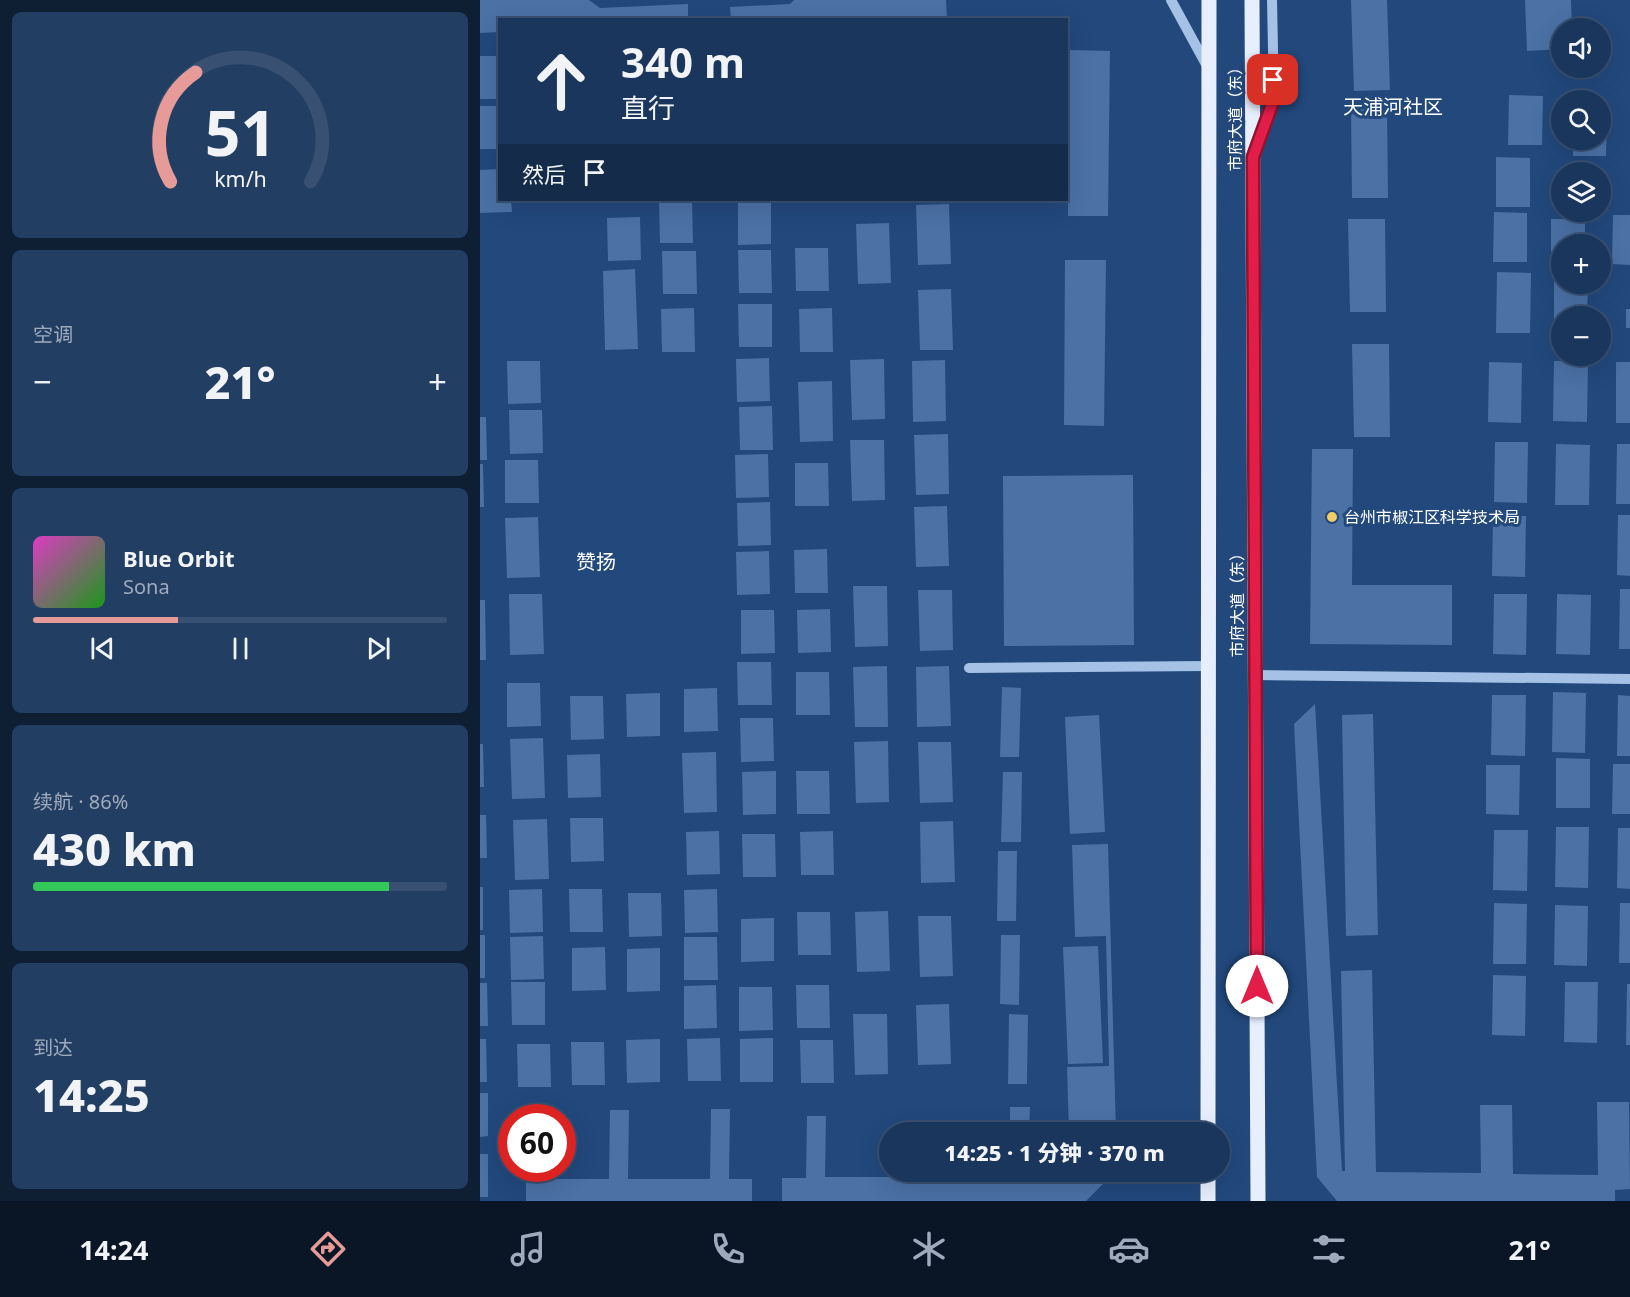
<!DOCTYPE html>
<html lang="zh">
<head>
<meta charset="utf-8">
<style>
  body { margin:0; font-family:"Noto Sans","Noto Sans SC",sans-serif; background:#233e63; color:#f1f3f6; height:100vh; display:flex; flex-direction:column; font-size:22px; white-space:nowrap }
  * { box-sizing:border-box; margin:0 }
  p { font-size:20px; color:#9fabbc }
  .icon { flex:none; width:33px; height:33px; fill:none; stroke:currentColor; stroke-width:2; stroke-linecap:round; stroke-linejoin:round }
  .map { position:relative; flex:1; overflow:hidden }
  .details { display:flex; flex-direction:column; gap:12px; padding:12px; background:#0e1e33; width:480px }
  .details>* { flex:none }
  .guide { position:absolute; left:18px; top:18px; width:570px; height:183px; border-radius:0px; box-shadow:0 6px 24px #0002,0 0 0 2px #385072; background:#1a365d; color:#f1f3f6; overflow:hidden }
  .fabs { position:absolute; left:1071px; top:18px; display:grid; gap:12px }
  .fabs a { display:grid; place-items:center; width:60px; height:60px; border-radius:50%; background:#1a365d; box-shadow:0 6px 24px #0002,0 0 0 2px #385072; font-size:30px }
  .speed { position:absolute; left:18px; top:1104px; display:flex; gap:12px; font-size:30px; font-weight:700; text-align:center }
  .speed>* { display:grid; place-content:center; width:78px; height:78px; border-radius:50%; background:#1a365d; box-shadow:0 6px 24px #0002,0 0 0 2px #385072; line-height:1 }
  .speed .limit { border:9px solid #d22; background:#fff; color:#111 }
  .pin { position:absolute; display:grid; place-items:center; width:51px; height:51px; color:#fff; margin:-26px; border-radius:12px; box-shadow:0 3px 9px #0006 }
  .me { position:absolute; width:66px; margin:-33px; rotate:0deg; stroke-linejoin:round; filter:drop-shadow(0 0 4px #0008) }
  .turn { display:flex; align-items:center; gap:21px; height:126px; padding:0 24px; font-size:27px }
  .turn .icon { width:78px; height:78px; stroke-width:2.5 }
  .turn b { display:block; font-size:42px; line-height:51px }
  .then { display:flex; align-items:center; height:57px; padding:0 24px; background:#0003; gap:12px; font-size:22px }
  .big { font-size:45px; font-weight:800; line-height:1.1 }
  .details .widget { flex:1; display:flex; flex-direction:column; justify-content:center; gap:9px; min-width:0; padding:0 21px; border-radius:9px; background:#233e63 }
  .details .dial { align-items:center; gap:0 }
  .dial svg { height:156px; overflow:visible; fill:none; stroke:#385072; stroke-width:7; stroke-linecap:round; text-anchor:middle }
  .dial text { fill:#f1f3f6; stroke:none }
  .song { display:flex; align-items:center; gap:18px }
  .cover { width:72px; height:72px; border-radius:9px; background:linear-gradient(135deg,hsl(310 70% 55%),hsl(120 70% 35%)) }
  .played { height:6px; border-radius:3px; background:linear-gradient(90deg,#e69b98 35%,#385072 35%) }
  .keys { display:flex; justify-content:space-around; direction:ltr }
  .heat { display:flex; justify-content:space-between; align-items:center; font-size:33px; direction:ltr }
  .charge { height:9px; border-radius:4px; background:linear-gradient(90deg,#34c759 86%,#385072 0) }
  .trip { position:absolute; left:399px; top:1122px; width:351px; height:60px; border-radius:30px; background:#1a365d; box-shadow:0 6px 24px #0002,0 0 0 2px #385072; font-weight:800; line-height:60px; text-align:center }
  .dock { display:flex; height:96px; justify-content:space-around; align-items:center; background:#0a1625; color:#9fabbc }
  .dock .icon { width:42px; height:42px }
  .dock .active { color:#e69b98 }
  .dock b { font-size:27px; color:#f1f3f6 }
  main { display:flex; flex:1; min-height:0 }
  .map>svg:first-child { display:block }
  .building { fill:#4b71a5 }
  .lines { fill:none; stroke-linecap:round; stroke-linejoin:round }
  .minor { stroke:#a6c1e6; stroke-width:10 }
  .major { stroke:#e7effd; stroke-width:15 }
  .route-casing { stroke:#92132f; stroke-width:15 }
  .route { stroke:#e11d48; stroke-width:10 }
  .poi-dot { fill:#f1cd68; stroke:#22487c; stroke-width:2 }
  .labels { text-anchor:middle; stroke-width:6; stroke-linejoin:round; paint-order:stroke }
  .street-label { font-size:16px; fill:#fff; stroke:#22487c }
  .poi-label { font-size:16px; fill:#fff; stroke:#22487c; text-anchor:start }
  .quarter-label { font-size:20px; fill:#fff; stroke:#22487c }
</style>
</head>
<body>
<main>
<section class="details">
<div class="widget dial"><svg viewBox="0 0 100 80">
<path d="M14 69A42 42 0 1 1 86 69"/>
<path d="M14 69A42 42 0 0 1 27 13" stroke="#e69b98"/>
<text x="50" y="56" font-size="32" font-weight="700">51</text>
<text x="50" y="72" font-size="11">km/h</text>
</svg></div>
<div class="widget"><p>空调</p>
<div class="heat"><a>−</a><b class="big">21°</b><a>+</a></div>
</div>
<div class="widget">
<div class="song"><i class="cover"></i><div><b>Blue Orbit</b><p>Sona</p></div></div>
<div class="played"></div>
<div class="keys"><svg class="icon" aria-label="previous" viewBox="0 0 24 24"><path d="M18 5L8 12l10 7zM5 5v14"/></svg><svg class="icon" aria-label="pause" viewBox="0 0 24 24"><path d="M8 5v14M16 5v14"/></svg><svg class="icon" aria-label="next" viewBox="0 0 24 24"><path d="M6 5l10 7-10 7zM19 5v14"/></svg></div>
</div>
<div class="widget"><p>续航 · 86%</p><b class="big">430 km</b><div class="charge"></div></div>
<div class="widget"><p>到达</p><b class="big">14:25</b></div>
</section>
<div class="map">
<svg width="1150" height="1201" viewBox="0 0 1150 1201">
  <rect width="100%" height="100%" fill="#22487c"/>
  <g class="building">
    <polygon points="0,0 109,0 120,8 208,4 208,20 20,20 20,32 0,33"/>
    <polygon points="314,0 466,0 467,19 251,20 250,7 310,4"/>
    <polygon points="871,0 907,0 910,90 874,91"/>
    <polygon points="1045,0 1091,0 1092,28 1082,28 1082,49 1047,51"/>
    <polygon points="590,50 630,51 628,216 588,216"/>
    <rect x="0" y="56" width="20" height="43"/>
    <polygon points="1029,95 1063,96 1062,145 1028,145"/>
    <polygon points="871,105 907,105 908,198 872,198"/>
    <rect x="0" y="106" width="20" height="43"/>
    <polygon points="1120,107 1127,107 1126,156 1093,156 1093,140 1120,140"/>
    <polygon points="1016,157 1050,158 1050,207 1016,207"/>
    <polygon points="20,169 20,200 31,200 32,212 0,213 0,170"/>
    <rect x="127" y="200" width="33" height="3"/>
    <polygon points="179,200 212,200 213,243 180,243"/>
    <polygon points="291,201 291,244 258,245 258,202"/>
    <polygon points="469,204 471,264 438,265 436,205"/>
    <polygon points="1014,212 1047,213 1047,262 1013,262"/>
    <polygon points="1133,215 1150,215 1150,265 1132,264"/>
    <polygon points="160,217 161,260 128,261 127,218"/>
    <polygon points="868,219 905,219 906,312 870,312"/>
    <polygon points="1071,219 1105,219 1105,244 1082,244 1082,269 1071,269"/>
    <polygon points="409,223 411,283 378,284 376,224"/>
    <polygon points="315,248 348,248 349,291 316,291"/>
    <polygon points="258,250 291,250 292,293 259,293"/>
    <polygon points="182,251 216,251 217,294 183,294"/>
    <polygon points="585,260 626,260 624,426 584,425"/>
    <polygon points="155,269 158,349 125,350 123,271"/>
    <polygon points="1017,272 1051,273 1050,333 1016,333"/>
    <polygon points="1074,277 1082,277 1082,284 1108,284 1107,316 1082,316 1082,337 1074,337"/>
    <polygon points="471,289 473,350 440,350 438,290"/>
    <polygon points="258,304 292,304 292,347 259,347"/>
    <polygon points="214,308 215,352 182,352 181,309"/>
    <polygon points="352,308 353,352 320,352 319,309"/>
    <rect x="1146" y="309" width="4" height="19"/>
    <polygon points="872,344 909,344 910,437 874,437"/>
    <polygon points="289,358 290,401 257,402 256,359"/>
    <polygon points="404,359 405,419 372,420 370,360"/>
    <polygon points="465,360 466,421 433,422 432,361"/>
    <polygon points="27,361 60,361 61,403 28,404"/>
    <polygon points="1074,361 1108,361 1107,422 1073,421"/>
    <polygon points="1009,362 1042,363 1041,423 1008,422"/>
    <rect x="1136" y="362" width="14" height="61"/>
    <polygon points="352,381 353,441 320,442 318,382"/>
    <polygon points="292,406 293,450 260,450 259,407"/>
    <polygon points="29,410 62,410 63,453 30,454"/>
    <polygon points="0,417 6,417 7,460 0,460"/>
    <polygon points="468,434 469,494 436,495 434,435"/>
    <polygon points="370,440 404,440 405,500 372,501"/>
    <polygon points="1015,442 1048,442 1047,503 1014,502"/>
    <polygon points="1076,444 1110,445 1109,505 1075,505"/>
    <polygon points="1137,444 1150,444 1150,504 1136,504"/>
    <polygon points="832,449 873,449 872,585 972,585 972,645 830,644"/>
    <polygon points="288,454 289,497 256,498 255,455"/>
    <polygon points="25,460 58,460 59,503 25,503"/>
    <polygon points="315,463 348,463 349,506 315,506"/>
    <polygon points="0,464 3,464 4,507 0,507"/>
    <polygon points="653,475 654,645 524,646 523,476"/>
    <polygon points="290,502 291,545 258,546 257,503"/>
    <polygon points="467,506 469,566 436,567 434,507"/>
    <polygon points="1138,515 1150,515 1150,576 1137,575"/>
    <polygon points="1013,516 1046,516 1045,577 1012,576"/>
    <polygon points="58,517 60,577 27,578 25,518"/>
    <polygon points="347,549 348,593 315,593 314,550"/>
    <polygon points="289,551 290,594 257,595 256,552"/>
    <polygon points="373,586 407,586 408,646 375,647"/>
    <polygon points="1140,589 1150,589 1150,649 1139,649"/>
    <polygon points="438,590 472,590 473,650 440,651"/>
    <polygon points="29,594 62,594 64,654 30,655"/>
    <polygon points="1014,594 1047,594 1046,655 1013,654"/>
    <polygon points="1077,594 1111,595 1110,655 1076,654"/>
    <polygon points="0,600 5,600 6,660 0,660"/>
    <polygon points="350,609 351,652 318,653 317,610"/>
    <polygon points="261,610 294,610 295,653 261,654"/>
    <polygon points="257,662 291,662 292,705 258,705"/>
    <polygon points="407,666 408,727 375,727 373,667"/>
    <polygon points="469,666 471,726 437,727 436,667"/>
    <polygon points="316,672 349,672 350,715 316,715"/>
    <polygon points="27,683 60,683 61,726 27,727"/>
    <polygon points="522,687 541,688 539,757 520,757"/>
    <polygon points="237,688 238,731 204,732 204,689"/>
    <polygon points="1073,692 1106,693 1105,753 1072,752"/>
    <polygon points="180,693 180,736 147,737 146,694"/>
    <polygon points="1012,695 1046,695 1045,756 1011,755"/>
    <polygon points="1138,695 1150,696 1150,756 1137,756"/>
    <polygon points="90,696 123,696 124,739 91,740"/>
    <polygon points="835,704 862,1171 865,1171 861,971 892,970 896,1172 1001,1173 1000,1105 1032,1105 1033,1174 1118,1175 1117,1102 1149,1102 1150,1189 1135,1190 1135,1201 857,1201 837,1177 814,724"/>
    <polygon points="893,714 898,935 866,936 862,715"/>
    <polygon points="619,715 625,832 590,834 585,717"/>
    <polygon points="260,718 293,718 294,761 261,762"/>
    <polygon points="63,738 65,798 32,799 30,739"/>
    <polygon points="408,741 409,802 376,803 374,742"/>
    <polygon points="438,742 471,742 473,802 440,803"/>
    <polygon points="0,744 3,744 4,787 0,787"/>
    <polygon points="236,752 237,812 204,813 202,753"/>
    <polygon points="120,754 121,797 88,798 87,755"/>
    <polygon points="1076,758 1110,759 1110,808 1076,808"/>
    <polygon points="1133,764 1150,764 1150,814 1132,814"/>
    <polygon points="1006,765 1040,765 1039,815 1006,814"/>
    <polygon points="296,771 296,814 263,815 262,772"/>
    <polygon points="316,771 349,771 350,814 317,814"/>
    <polygon points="523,772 542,772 541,842 521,842"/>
    <polygon points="0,815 6,815 7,858 0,858"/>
    <polygon points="90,818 123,818 124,861 91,862"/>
    <polygon points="67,819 69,879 35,880 33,820"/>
    <polygon points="473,821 475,882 441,883 440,822"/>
    <polygon points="1076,827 1109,827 1108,888 1075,887"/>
    <polygon points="1138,828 1150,828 1150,889 1137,888"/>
    <polygon points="1014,830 1048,830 1047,891 1013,890"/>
    <polygon points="239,831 240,874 207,875 206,832"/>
    <polygon points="353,831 354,875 321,875 320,832"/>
    <polygon points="262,834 295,834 296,877 263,877"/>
    <polygon points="628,844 636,1132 589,1132 587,1067 629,1066 626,936 595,937 592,845"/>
    <polygon points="518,851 537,851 536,921 517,921"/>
    <rect x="0" y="887" width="3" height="43"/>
    <polygon points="62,889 63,932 30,933 29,890"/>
    <polygon points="89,889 122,889 123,932 90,932"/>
    <polygon points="237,889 238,932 205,933 204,890"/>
    <polygon points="148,893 181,893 182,936 149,937"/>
    <polygon points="1014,903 1047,904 1046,964 1013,964"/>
    <polygon points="1140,903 1150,903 1150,963 1139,963"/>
    <polygon points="1075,905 1108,906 1107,966 1074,965"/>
    <polygon points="408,911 410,971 377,972 375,912"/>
    <polygon points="317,912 350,912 351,955 318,955"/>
    <polygon points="438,916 471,916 473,976 440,977"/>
    <polygon points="294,918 294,961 261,962 261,919"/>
    <rect x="0" y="935" width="5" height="43"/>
    <polygon points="521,935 540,935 539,1005 520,1004"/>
    <polygon points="63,936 64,979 31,980 30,937"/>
    <polygon points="204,937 237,937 238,980 204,980"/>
    <polygon points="618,946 623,1063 588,1064 583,947"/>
    <polygon points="125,947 126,990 92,991 92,948"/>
    <polygon points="180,948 180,991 147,992 147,949"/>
    <polygon points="1013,975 1046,976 1045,1036 1012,1035"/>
    <polygon points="31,982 65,982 65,1025 32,1025"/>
    <polygon points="1085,982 1118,982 1117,1043 1084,1042"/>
    <polygon points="0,983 7,983 8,1026 0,1026"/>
    <polygon points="1147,984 1150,984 1150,1045 1146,1045"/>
    <polygon points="236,985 237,1028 204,1029 204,986"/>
    <polygon points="316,985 349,985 350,1028 317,1028"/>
    <polygon points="259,987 292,987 293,1030 259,1031"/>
    <polygon points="469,1004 471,1064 438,1065 436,1005"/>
    <polygon points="373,1014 407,1014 408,1074 375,1075"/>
    <polygon points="529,1014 548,1015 547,1084 528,1084"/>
    <polygon points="240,1038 241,1081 208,1081 207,1039"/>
    <polygon points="293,1038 293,1082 260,1082 260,1039"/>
    <polygon points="0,1039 6,1039 7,1082 0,1082"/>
    <polygon points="180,1039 180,1082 147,1083 146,1040"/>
    <polygon points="320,1040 353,1040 354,1083 321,1083"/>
    <polygon points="91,1042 124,1042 125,1085 92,1085"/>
    <polygon points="37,1044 70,1044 71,1087 38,1087"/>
    <polygon points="0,1093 8,1093 8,1136 0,1137"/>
    <polygon points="530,1107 550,1107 549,1132 530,1132"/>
    <polygon points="231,1109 250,1109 249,1179 272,1179 272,1201 46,1201 46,1179 49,1179 50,1168 69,1168 68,1179 129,1179 130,1110 149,1110 148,1179 230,1179"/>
    <polygon points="327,1116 346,1116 345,1177 429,1177 429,1172 448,1172 448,1177 529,1176 529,1172 549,1172 548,1176 567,1176 571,1172 635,1172 606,1201 302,1201 302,1178 326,1178"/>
    <rect x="429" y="1123" width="19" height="9"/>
    <rect x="0" y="1154" width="8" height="43"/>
  </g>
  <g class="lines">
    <g class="minor">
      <polyline points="691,0 727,66"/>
      <polyline points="776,148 794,99 792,0"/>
      <polyline points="489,668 729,666"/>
      <polyline points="775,675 1150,679"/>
    </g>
    <g class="major">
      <polyline points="772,0 778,1201"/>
      <polyline points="728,1132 729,0"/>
      <polyline points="728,1201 728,1172"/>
    </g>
  </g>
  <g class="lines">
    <defs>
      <polyline id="route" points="777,986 773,157 794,99 793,80"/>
    </defs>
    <use href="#route" class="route-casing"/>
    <use href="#route" class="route"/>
  </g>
  <circle class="poi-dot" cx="852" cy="517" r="6"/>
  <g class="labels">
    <g class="street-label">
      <text transform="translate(755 115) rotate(-90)" y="6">市府大道（东）</text>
      <text transform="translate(757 601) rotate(-90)" y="6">市府大道（东）</text>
    </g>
    <g class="poi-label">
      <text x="864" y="523">台州市椒江区科学技术局</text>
    </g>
    <g class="quarter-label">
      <text x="913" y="114">天浦河社区</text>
      <text x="116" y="569">赞扬</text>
    </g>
  </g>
</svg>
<div class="fabs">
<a><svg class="icon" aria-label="sound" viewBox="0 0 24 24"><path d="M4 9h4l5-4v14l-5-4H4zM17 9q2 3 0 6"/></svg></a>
<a><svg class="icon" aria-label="search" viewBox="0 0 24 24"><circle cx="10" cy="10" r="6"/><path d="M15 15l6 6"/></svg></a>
<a><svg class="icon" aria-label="layers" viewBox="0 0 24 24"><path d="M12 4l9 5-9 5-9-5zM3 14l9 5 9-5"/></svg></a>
<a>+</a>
<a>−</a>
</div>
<div class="speed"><div class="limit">60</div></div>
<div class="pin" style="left:793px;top:80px;background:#d93025"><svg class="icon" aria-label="arrive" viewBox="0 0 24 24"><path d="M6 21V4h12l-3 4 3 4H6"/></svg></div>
<svg class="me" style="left:777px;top:986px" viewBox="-20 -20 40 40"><circle r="19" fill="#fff"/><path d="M0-13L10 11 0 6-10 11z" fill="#e11d48"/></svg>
<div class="trip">14:25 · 1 分钟 · 370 m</div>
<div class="guide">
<div class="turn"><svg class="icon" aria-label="ahead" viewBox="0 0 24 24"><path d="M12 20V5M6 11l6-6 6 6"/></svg><div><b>340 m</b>直行</div></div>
<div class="then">然后<svg class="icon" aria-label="arrive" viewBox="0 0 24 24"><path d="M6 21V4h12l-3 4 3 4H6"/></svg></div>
</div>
</div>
</main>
<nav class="dock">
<b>14:24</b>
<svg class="icon active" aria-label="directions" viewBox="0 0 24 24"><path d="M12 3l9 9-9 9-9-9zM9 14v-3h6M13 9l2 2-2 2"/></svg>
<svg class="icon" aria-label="music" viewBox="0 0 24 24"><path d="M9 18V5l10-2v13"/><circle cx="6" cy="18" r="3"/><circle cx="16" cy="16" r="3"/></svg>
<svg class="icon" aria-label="phone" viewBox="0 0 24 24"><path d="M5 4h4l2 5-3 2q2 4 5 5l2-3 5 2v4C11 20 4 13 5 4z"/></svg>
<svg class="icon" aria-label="climate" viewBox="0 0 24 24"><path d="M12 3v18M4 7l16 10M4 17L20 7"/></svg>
<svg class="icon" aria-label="car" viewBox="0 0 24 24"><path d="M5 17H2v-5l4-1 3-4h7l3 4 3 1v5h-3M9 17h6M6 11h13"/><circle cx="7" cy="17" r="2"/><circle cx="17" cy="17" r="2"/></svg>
<svg class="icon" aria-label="filters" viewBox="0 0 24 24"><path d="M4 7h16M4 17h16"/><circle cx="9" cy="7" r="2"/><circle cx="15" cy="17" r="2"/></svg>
<b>21°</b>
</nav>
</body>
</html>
